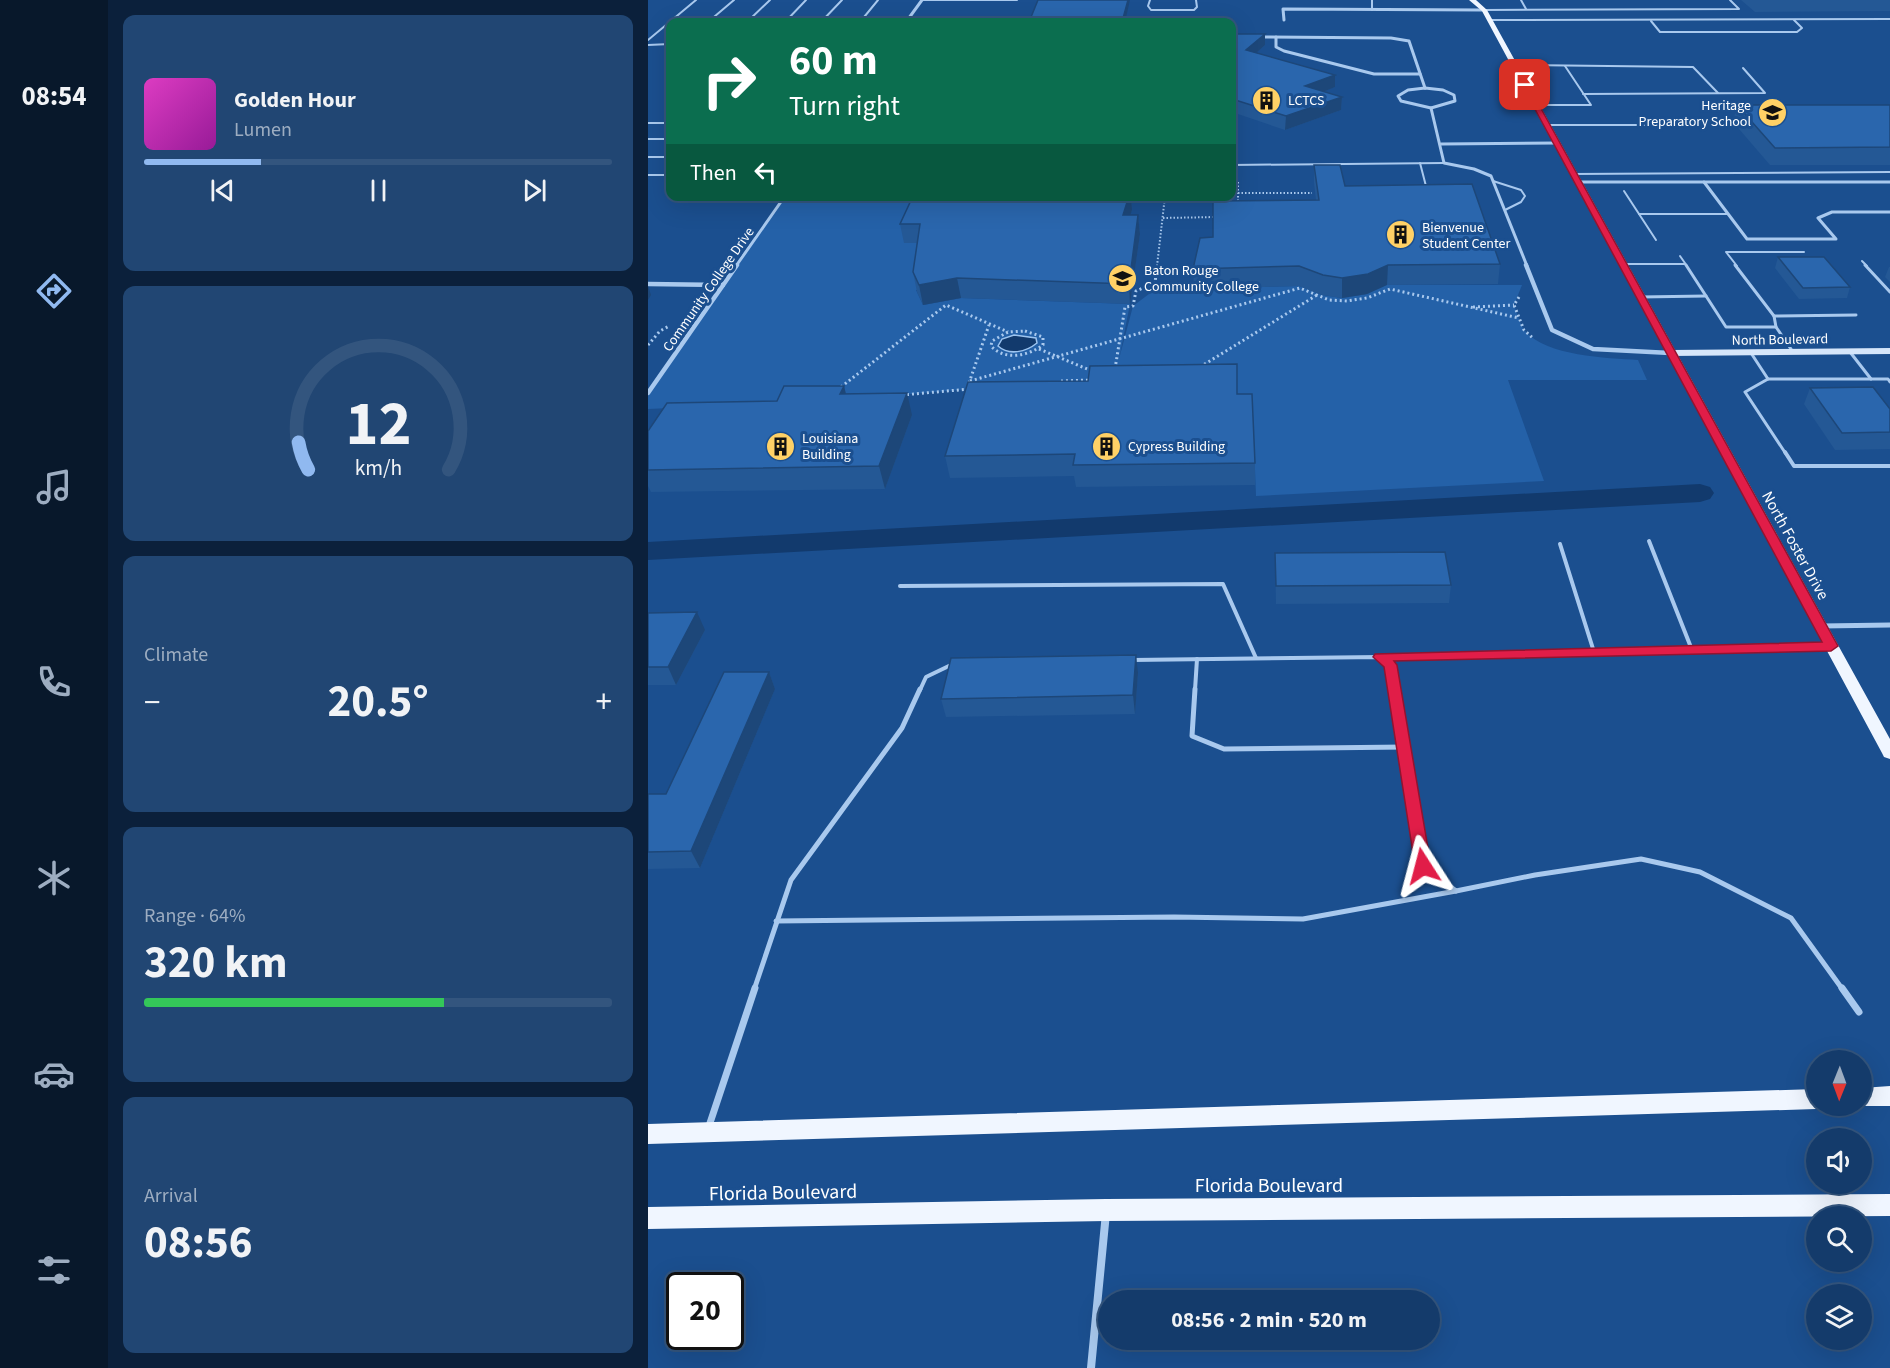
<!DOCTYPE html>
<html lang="en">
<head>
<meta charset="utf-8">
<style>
  body { margin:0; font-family:"Source Sans 3",sans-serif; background:#214673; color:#f1f3f6; height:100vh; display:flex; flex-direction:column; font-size:22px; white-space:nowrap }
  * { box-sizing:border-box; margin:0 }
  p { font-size:20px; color:#9dadc1 }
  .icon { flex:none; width:33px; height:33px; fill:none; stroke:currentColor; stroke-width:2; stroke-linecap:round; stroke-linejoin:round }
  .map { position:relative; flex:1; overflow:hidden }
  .side { display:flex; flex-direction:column; gap:15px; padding:15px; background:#0b203b; width:540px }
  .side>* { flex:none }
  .banner { position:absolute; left:18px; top:18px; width:570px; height:183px; border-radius:12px; box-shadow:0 6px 24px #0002,0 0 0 2px #33557e; background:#0b6e4f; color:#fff; overflow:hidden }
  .needle { width:39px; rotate:181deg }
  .fabs { position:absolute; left:1158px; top:1050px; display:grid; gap:12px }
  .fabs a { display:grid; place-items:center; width:66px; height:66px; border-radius:50%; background:#143b6b; box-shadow:0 6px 24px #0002,0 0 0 2px #33557e; font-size:30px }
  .speed { position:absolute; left:18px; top:1272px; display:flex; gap:12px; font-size:30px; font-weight:700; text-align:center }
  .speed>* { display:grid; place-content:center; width:78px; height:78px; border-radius:50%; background:#143b6b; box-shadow:0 6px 24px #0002,0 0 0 2px #33557e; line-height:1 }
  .speed .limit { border:3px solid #111; border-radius:9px; background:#fff; color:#111 }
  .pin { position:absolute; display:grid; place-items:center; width:51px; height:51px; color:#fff; margin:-26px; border-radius:12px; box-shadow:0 3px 9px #0006 }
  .me { position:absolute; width:66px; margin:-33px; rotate:351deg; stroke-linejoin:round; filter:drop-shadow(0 0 4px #0008) }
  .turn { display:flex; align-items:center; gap:21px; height:126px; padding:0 24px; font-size:27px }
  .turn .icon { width:78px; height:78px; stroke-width:2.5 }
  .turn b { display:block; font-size:42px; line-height:51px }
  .then { display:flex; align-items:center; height:57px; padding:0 24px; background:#0003; gap:12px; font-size:22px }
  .big { font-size:45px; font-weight:700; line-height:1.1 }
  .side .card { flex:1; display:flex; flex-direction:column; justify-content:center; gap:9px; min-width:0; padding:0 21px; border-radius:12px; background:#214673 }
  .side .dial { align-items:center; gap:0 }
  .dial svg { height:156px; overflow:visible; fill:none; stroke:#33557e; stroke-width:7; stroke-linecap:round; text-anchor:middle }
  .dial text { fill:#f1f3f6; stroke:none }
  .song { display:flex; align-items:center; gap:18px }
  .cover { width:72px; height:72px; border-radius:9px; background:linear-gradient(135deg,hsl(310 70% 55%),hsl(300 70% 35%)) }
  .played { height:6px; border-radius:3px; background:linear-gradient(90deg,#90b9f0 25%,#33557e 25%) }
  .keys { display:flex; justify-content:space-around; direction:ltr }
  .heat { display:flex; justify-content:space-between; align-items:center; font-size:33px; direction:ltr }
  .charge { height:9px; border-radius:4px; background:linear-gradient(90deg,#34c759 64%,#33557e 0) }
  .trip { position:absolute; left:450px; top:1290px; width:342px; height:60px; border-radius:30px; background:#143b6b; box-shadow:0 6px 24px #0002,0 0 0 2px #33557e; font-weight:700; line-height:60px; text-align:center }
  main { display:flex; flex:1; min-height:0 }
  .tabs { display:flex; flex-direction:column; width:108px; justify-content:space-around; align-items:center; background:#08182b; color:#9dadc1 }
  .tabs .icon { width:42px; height:42px }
  .tabs .current { color:#90b9f0 }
  .tabs b { font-size:27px; color:#f1f3f6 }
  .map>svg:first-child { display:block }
  .green { fill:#2461a8 }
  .water { fill:#123a6d; stroke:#9cc4f0; stroke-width:1.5 }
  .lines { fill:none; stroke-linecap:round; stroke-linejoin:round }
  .canal { fill:#123a6d; fill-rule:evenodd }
  .path-far1 { stroke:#a9c9ee; stroke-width:2; stroke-dasharray:1.5 2; stroke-linecap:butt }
  .path { stroke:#a9c9ee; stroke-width:3; stroke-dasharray:2 3; stroke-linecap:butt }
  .lane-far4 { stroke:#a9c9ee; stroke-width:2 }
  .lane-far3 { stroke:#a9c9ee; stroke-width:3 }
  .lane-far2 { stroke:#a9c9ee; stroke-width:4 }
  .lane-far1 { stroke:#a9c9ee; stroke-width:5 }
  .lane { stroke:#a9c9ee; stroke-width:7 }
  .street-far3 { stroke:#a9c9ee; stroke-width:3 }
  .street-far2 { stroke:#a9c9ee; stroke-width:4.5 }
  .street-far1 { stroke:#a9c9ee; stroke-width:5 }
  .street { stroke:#a9c9ee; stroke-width:8 }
  .secondary { fill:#d6e6fa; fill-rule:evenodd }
  .primary { fill:#f0f6ff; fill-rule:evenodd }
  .wall { fill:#245895 }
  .shaded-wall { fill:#1d4779 }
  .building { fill:#2a66ad; stroke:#1d4779; stroke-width:1.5 }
  .route { fill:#e11d48; stroke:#92132f; stroke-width:1.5 }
  .labels { text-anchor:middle; stroke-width:6; stroke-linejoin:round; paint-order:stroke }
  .far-poi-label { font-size:14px; fill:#fff; stroke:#1b4f8f; text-anchor:start }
  .far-street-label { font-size:14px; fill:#fff; stroke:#1b4f8f }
  .street-label { font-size:16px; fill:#fff; stroke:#1b4f8f }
  .near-street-label { font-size:20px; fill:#fff; stroke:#1b4f8f }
</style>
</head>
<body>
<main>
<nav class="tabs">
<b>08:54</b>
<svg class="icon current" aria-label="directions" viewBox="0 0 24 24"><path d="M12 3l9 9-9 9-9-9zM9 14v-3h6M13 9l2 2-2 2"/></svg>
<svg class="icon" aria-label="music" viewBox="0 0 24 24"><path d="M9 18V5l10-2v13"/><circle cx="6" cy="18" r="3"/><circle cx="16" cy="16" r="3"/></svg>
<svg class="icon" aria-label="phone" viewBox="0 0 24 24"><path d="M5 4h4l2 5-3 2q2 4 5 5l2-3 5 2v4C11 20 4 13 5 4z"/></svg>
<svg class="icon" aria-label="climate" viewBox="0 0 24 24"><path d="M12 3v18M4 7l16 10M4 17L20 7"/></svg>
<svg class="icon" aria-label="car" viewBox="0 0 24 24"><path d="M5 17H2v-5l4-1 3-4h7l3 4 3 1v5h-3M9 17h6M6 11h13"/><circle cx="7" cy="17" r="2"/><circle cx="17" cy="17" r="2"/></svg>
<svg class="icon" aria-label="filters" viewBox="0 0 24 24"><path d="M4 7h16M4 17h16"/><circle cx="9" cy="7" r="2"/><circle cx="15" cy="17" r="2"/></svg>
</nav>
<section class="side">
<div class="card">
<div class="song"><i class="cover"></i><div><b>Golden Hour</b><p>Lumen</p></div></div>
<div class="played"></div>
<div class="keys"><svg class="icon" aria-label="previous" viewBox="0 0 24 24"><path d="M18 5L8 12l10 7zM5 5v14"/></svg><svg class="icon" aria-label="pause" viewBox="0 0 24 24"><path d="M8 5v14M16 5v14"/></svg><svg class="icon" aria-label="next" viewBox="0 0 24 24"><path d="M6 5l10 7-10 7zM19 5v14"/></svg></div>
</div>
<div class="card dial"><svg viewBox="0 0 100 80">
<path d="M14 69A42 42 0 1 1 86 69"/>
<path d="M14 69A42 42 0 0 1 9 55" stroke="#90b9f0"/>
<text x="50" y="56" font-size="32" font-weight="700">12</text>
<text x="50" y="72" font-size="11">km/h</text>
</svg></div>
<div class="card"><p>Climate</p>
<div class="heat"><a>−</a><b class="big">20.5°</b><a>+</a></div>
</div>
<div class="card"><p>Range · 64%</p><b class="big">320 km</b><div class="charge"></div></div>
<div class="card"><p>Arrival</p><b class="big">08:56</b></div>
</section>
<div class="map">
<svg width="1242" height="1368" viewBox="0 0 1242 1368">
  <rect width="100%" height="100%" fill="#1b4f8f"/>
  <path class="green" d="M 137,196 L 407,197 L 256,242 L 276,243 L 278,287 L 268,290 L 275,305 L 313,298 L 482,304 L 471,359 L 485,306 L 513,285 L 547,283 L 547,289 L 651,286 L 674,295 L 694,298 L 719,294 L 733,285 L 874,285 L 866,305 C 869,313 872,325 877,331 C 898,356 959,358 990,360 L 999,380 L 860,380 L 896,481 L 608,496 L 605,416 L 589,415 L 589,386 L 423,381 L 176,401 L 0,409 L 0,393 Z"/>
  <path class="water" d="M 366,335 L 388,338 L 389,343 C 378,352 361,356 350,346 L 354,339 Z"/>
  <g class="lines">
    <polygon class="canal" points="1052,484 1062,487 1066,493 1062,499 1052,502 0,560 0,542"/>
    <g class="path-far1">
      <polyline points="590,182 590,205"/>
      <polyline points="590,193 664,193"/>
      <polyline points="515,218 568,217"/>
      <polyline points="509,266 517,196"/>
    </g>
    <g class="path">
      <polyline points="871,297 866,305 876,330 886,339"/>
      <polyline points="825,307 866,305"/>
      <path d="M 377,331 L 395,337 L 395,345 C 380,356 357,361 343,346 L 344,341 L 360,332 Z"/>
      <polyline points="0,345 12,331 21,326"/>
      <polyline points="391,349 444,371"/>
      <polyline points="552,367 669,295"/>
      <polyline points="467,369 477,307 485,306 488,291 507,283 509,265"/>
      <polyline points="322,381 652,288 681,300 699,301 719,298 742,289 871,318"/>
      <polyline points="413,381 444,380"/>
      <polyline points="321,383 341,325"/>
      <polyline points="193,387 298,305 360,332"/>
      <polyline points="254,395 322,389"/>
    </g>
    <g class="lane-far4">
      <polyline points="274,0 307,0"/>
      <polyline points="307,0 369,0"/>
      <polyline points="502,0 500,6 503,10 546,10 549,7 548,0"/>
      <polyline points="724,0 724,10"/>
      <polyline points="873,0 878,9"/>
      <polyline points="836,10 1091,9 1082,0"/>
      <polyline points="842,20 1242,19"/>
      <polyline points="1003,21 1012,32 1149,32 1154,28 1146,20"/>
      <polyline points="60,22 86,0"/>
      <polyline points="99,22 122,0"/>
      <polyline points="137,22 158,0"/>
      <polyline points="173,22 194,0"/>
      <polyline points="212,22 230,0"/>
      <polyline points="0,40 48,0"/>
      <polyline points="0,45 22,44"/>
      <polyline points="866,65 1045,67 1070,93"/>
      <polyline points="935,94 1117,93 1095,68"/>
      <polyline points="888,105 943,105 917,66"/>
      <polyline points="0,123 22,123"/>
      <polyline points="899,125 1056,125"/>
      <polyline points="0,139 22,139"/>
      <polyline points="0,157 22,157"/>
      <polyline points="772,163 779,190"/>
      <polyline points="584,165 796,163"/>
      <polyline points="924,174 1242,172"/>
      <polyline points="0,175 22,175"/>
      <polyline points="845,181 873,190 877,196 873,202 857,210"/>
      <polyline points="976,191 1008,240"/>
      <polyline points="991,214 1080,214"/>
      <polyline points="1032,256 1039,266"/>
      <polyline points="1214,261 1219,266"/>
      <polyline points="974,264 1037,264"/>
      <polyline points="1089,266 1078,252 1156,252"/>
    </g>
    <g class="lane-far3">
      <polyline points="1038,265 1078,327 1128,327 1145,352"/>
      <polyline points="1087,265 1126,316"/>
      <polyline points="1217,265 1242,292"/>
      <polyline points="992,297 1058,296"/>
      <polyline points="1128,327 1126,316 1208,315"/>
      <polyline points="1202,352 1223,379"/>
      <polyline points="1103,353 1120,379"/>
      <polyline points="1138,454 1097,392 1120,379 1240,379 1242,382"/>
    </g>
    <g class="lane-far2">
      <polyline points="1137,452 1146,466 1242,466"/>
      <polyline points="1001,541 1044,650"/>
      <polyline points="912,544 946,652"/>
      <polyline points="252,586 575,584 608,658"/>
      <polyline points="732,657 1182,646"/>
      <polyline points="484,660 732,657 742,665 746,690"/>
      <polyline points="272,690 278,677 305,664"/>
      <polyline points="547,690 549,659"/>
    </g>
    <g class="lane-far1">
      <polyline points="547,689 544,736 576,749 757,747"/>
      <polyline points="746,689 775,866 808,891 887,875 993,859 1052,872 1143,918 1195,990"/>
      <polyline points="128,921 526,917 655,919 808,891"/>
      <polyline points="106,990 143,880 254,728 272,689"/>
    </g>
    <g class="lane">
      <polyline points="1194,988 1211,1012"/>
      <polyline points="61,1126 107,988"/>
    </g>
    <g class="street-far3">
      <polyline points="636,20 635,9 836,10"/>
      <polyline points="258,22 274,0"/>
      <polyline points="611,37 743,38 761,41 777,88"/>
      <polyline points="628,37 628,47 636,51 726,74 772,74"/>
      <polygon points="777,88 795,90 806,95 807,101 783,108 753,101 750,96 760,90"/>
      <polyline points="783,108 796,163 826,169 843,176 879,266"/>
      <polyline points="793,144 908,143"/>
      <polyline points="929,182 1242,182"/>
      <polyline points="1056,182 1099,239 1188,239 1170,218 1184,212 1242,212"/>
      <polyline points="88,266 137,196"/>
    </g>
    <g class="street-far2">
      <polyline points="878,265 904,330 945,349 1022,353"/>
      <polyline points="0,284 75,285"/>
      <polyline points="0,393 89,265"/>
    </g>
    <polyline class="street-far1" points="1174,626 1242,625"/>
    <polyline class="street" points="443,1368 458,1213"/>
    <polygon class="secondary" points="1242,348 1242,354 1022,356 1018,353 1022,350"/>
    <g class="primary">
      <polygon points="821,0 828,0 839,10 1242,739 1242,759 1236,757 1234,753 834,11"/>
      <polygon points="1242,1086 1242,1106 1211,1106 1214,1106 1214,1088"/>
      <polygon points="1168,1089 1168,1106 1175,1106 1168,1109 0,1144 0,1124"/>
      <polygon points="1242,1194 1242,1216 458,1221 0,1229 0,1207 458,1199"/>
    </g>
  </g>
  <g class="wall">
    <polygon points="1093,0 1242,0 1242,11 1107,12"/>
    <polygon points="584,34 617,45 608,53 687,87 676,91 694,97 693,110 637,130 584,112"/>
    <polygon points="1089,105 1242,105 1242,165 1122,165 1085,122"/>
    <polygon points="666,165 697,186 852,264 850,284 739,285 719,294 694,298 674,295 651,286 546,289 545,269 565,237 668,200 666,183"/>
    <polygon points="265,196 483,196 484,210 482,215 490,215 492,234 482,304 313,298 275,305 269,292 265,272 269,243 256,243 252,224"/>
    <polygon points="1130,257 1202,287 1199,298 1151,299 1127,268"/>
    <polygon points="1241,267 1242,267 1242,282 1237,277"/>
    <polygon points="196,386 198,394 264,415 237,489 3,492 0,486 0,431"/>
    <polygon points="1162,388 1242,409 1242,449 1187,450 1156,404"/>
    <polygon points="589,394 607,463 607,485 428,487 426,476 302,478 297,456"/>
    <polygon points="627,553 803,585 801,603 628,604"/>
    <polygon points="0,613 57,630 28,685 0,685"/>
    <polygon points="121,672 127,689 52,868 0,869 0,794 18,794"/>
    <polygon points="490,673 487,714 298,717 293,699"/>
  </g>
  <g class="shaded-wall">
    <polygon points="480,0 482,0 477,22 474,22"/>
    <polygon points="617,34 617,45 598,62 598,50"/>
    <polygon points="687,75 687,87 657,99 657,86"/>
    <polygon points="694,97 693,110 637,130 638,116"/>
    <polygon points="481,196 483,196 484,210 476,234 475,215"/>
    <polygon points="490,215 492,234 482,304 481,284"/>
    <polygon points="740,265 739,285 719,294 694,298 694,278"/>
    <polygon points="309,278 313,298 275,305 271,285"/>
    <polygon points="0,286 3,295 0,300"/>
    <polygon points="196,386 201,407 192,394"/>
    <polygon points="259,393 264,415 237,489 231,466"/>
    <polygon points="49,612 57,630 28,685 20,667"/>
    <polygon points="488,655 490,673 487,714 485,695"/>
    <polygon points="121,672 127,689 52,868 43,851"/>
  </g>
  <g class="building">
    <polygon points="390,0 480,0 474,22 381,22"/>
    <polygon points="584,34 617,34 598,50 687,75 657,86 694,97 638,116 584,99"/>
    <polygon points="1089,105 1242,105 1242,147 1127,148"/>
    <polygon points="666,165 692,165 697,186 824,184 852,264 740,265 720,274 694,278 675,275 651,266 545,269 552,238 565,237 565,201 671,200"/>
    <polygon points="265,196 481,196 475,215 490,215 481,284 309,278 271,285 265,272 272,224 252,224"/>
    <polygon points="1130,257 1176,257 1202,287 1155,288"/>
    <polygon points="589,364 589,394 604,394 607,463 425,465 427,454 297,456 320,382 440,381 442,366"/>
    <polygon points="136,386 196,386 192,394 259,393 231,466 0,470 0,431 19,403 129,401"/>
    <polygon points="1225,387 1242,409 1242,432 1194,433 1162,388"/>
    <polygon points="797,552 803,585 628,586 627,553"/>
    <polygon points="49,612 20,667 0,667 0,613"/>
    <polygon points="488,655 485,695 293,699 303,658"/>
    <polygon points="76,672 121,672 43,851 0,852 0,794 18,794"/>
  </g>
  <polygon class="route" points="877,83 880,85 1190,646 1183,651 746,661 749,665 783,866 781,871 775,873 770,871 767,866 736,667 725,657 727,654 1174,642 874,85"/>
  <defs>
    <symbol id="building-disc" viewBox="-11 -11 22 22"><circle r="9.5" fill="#ffd166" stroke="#1b4f8f"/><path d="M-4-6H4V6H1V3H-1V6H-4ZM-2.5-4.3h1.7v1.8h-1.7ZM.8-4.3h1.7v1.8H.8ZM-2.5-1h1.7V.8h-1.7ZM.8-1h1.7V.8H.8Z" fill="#111"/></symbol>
    <symbol id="school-disc" viewBox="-11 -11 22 22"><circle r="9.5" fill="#ffd166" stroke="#1b4f8f"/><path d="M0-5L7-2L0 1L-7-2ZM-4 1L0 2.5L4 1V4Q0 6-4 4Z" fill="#111"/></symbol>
    <symbol id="university-disc" viewBox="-11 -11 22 22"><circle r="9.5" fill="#ffd166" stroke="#1b4f8f"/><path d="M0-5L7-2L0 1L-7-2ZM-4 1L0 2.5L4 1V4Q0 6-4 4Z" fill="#111"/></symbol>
  </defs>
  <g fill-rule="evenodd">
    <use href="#building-disc" x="602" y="84" width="33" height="33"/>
    <use href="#school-disc" x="1108" y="96" width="33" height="33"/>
    <use href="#building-disc" x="736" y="218" width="33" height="33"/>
    <use href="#university-disc" x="458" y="262" width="33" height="33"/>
    <use href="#building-disc" x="116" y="430" width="33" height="33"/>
    <use href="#building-disc" x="442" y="430" width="33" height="33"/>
  </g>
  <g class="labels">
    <g class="far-poi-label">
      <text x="640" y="105">LCTCS</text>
      <text x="1103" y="110" text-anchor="end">Heritage<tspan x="1103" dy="16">Preparatory School</tspan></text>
      <text x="774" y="232">Bienvenue<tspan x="774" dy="16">Student Center</tspan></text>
      <text x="496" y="275">Baton Rouge<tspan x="496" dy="16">Community College</tspan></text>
      <text x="154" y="443">Louisiana<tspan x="154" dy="16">Building</tspan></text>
      <text x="480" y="451">Cypress Building</text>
    </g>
    <g class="far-street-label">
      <text transform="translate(60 289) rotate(-55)" y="5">Community College Drive</text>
      <text transform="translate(1132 339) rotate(-1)" y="5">North Boulevard</text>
    </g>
    <g class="street-label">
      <text transform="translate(1148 545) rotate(61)" y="6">North Foster Drive</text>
    </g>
    <g class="near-street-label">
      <text x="621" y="1192">Florida Boulevard</text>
      <text transform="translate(135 1192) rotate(-1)" y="7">Florida Boulevard</text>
    </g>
  </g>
</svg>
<div class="fabs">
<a><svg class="needle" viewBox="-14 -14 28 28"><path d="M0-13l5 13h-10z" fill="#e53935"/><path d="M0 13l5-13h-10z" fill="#9dadc1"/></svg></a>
<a><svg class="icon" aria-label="sound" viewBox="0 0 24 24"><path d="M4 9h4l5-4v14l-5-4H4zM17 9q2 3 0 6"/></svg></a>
<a><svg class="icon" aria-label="search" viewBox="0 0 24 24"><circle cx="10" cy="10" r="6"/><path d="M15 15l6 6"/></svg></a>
<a><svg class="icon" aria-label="layers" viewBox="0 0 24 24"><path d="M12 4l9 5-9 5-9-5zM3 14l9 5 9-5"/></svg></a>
</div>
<div class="speed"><div class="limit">20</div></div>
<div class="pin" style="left:877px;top:85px;background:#d93025"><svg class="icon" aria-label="arrive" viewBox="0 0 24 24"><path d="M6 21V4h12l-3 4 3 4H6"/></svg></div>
<svg class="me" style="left:775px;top:866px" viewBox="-20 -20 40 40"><path d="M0-17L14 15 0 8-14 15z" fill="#e11d48" stroke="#fff" stroke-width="4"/></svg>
<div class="trip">08:56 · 2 min · 520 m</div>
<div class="banner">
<div class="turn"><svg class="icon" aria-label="right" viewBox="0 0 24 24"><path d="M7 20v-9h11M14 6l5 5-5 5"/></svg><div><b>60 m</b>Turn right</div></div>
<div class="then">Then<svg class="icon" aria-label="left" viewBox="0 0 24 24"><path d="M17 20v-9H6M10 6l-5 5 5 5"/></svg></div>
</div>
</div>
</main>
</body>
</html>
